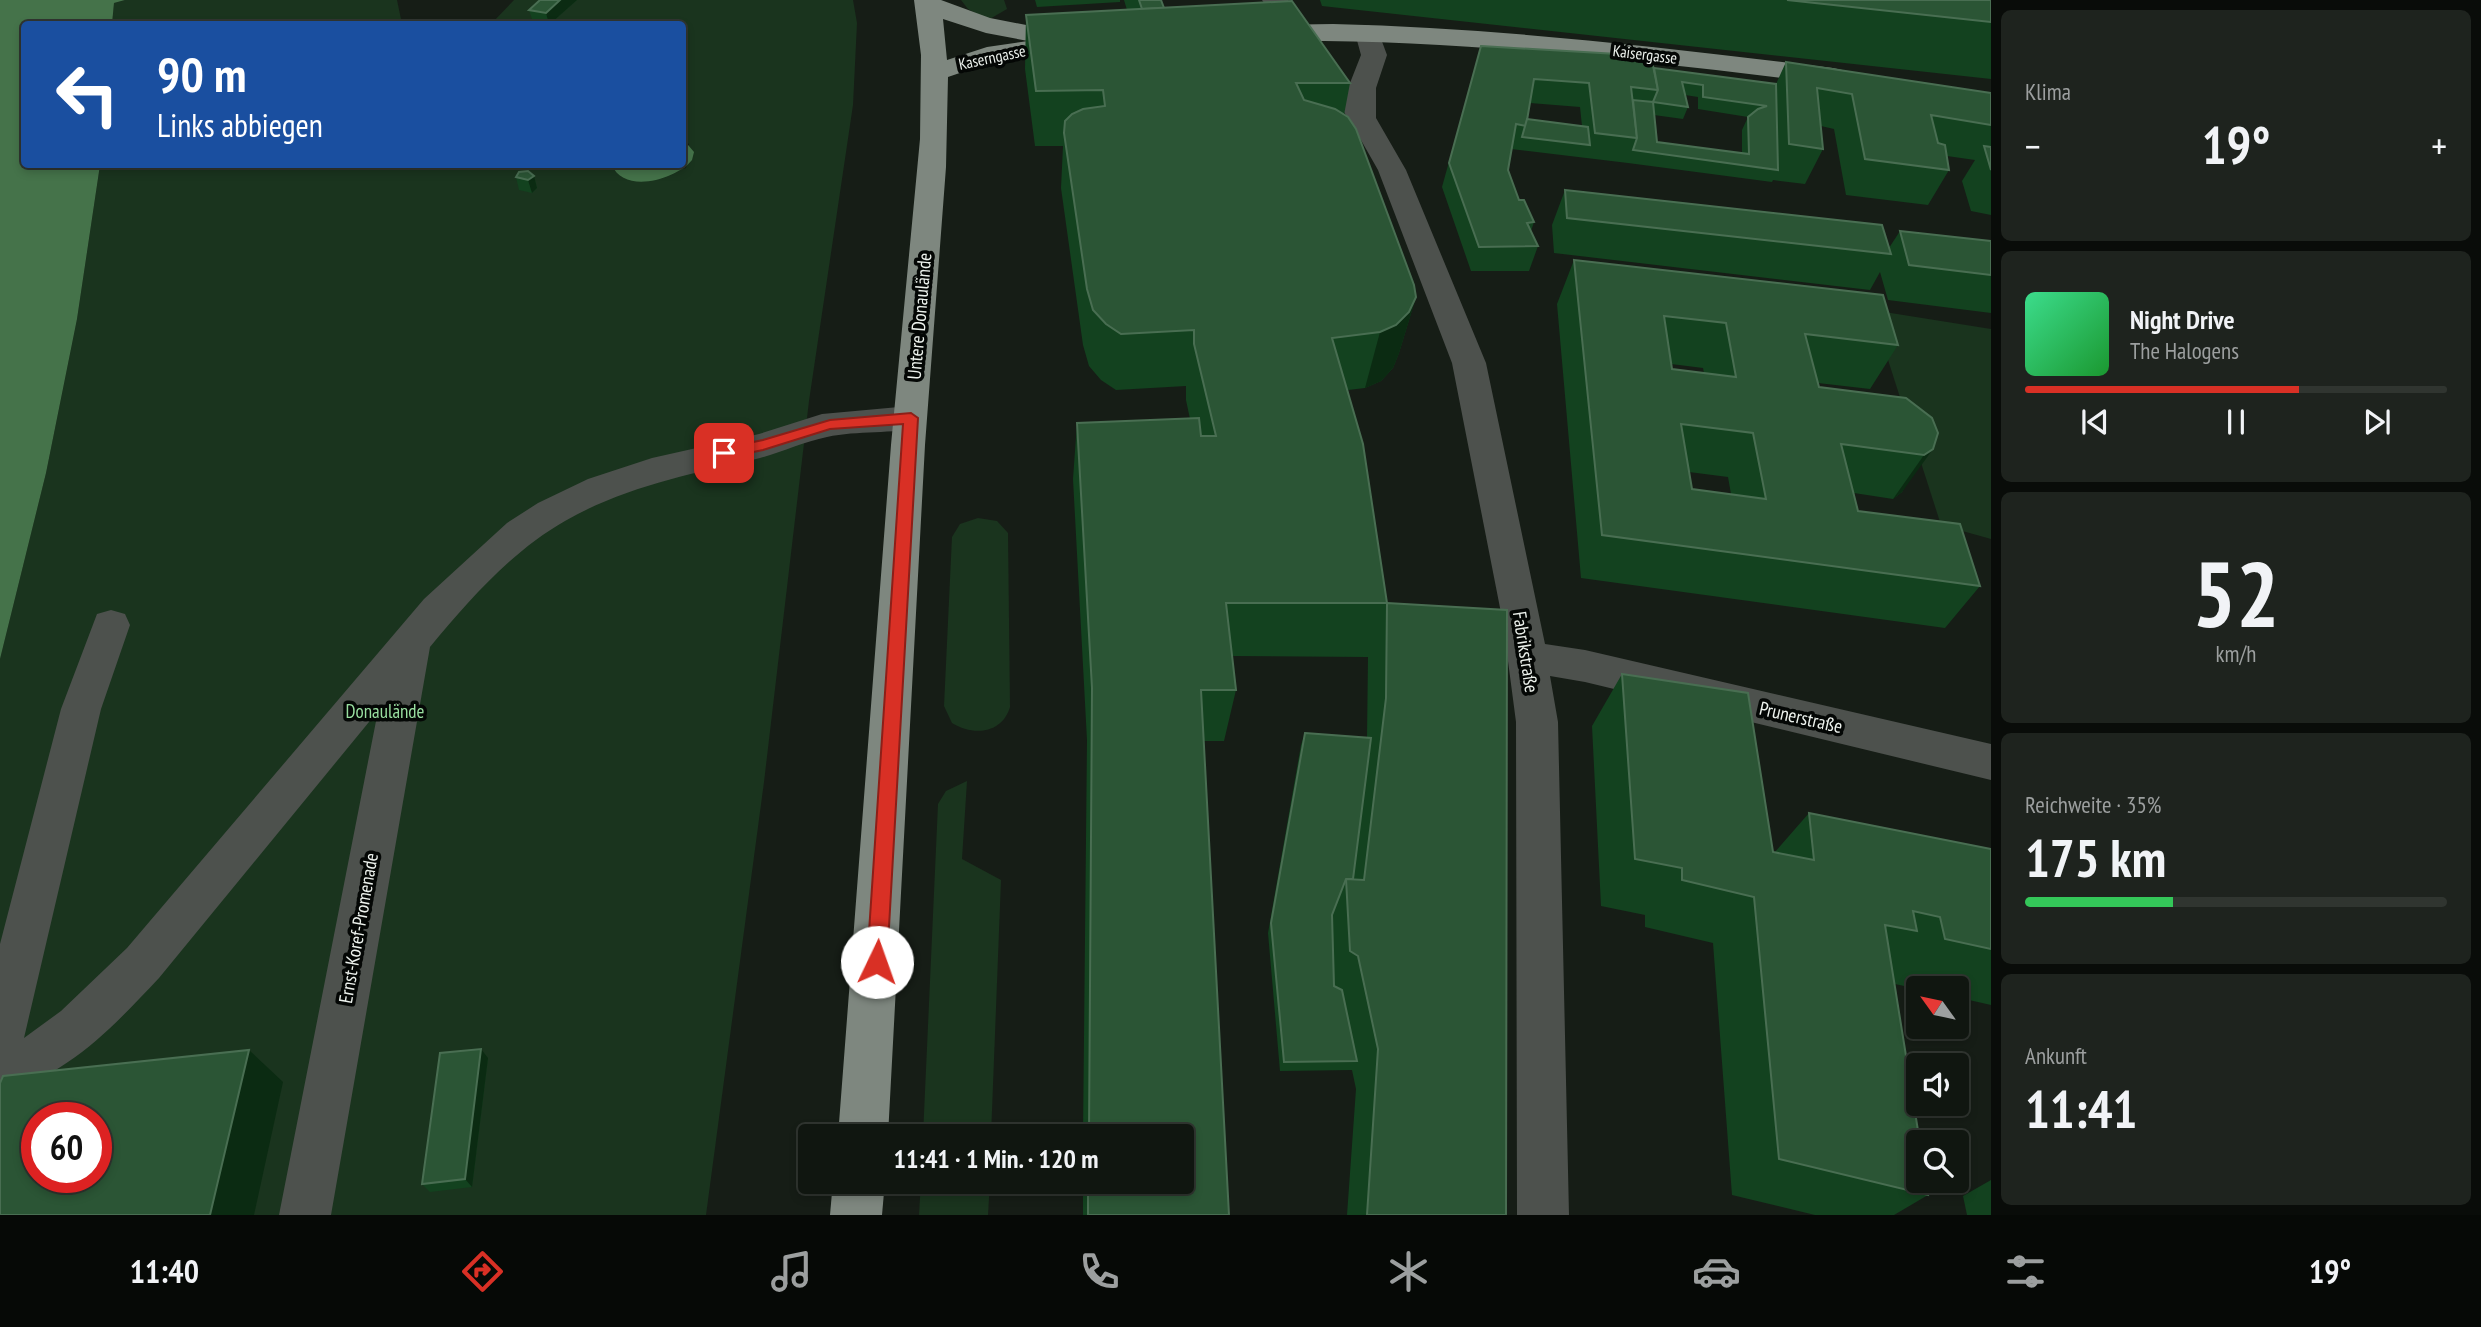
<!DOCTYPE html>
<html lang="de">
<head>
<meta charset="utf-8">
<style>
  body { margin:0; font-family:"PT Sans Narrow",sans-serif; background:#1e231e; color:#f1f3f6; height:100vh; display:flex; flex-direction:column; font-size:26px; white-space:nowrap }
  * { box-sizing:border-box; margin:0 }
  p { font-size:23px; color:#9c9f9f }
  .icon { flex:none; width:38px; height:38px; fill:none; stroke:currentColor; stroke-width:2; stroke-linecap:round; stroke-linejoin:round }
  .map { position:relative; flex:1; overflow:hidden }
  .sheet { display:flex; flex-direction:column; gap:10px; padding:10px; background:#090c09; width:490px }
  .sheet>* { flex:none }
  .guide { position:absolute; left:21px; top:21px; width:665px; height:147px; border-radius:7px; box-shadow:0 4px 10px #0003,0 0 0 2px #303530; background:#1a4fa0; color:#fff; overflow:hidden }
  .needle { width:46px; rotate:303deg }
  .fabs { position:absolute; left:1906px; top:976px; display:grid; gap:14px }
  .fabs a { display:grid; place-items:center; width:63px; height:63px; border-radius:7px; background:#101610; box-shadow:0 4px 10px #0003,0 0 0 2px #303530; font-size:35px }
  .speed { position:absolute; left:21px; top:1102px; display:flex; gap:14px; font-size:35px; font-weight:700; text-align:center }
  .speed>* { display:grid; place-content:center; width:91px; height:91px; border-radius:50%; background:#101610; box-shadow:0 4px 10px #0003,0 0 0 2px #303530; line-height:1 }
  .speed .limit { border:10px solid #d22; background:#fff; color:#111 }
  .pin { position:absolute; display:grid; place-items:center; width:60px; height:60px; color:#fff; margin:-30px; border-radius:14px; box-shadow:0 4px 10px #0006 }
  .me { position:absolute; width:77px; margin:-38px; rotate:3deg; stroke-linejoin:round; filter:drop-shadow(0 0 5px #0008) }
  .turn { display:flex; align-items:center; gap:24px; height:147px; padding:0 21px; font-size:32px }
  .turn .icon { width:91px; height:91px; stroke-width:2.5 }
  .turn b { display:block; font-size:49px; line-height:60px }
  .big { font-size:52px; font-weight:800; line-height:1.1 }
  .sheet .widget { flex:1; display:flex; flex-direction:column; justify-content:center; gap:10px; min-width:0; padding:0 24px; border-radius:10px; background:#1e231e }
  .sheet .dial { align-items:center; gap:0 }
  .dial b { font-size:91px; line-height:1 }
  .song { display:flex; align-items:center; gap:21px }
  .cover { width:84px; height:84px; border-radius:10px; background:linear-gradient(135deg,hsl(150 70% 55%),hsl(130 70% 35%)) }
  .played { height:7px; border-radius:4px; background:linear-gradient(90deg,#d93025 65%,#303530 65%) }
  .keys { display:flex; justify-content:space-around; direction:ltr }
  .heat { display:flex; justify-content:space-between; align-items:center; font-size:38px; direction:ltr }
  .charge { height:10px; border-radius:5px; background:linear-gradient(90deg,#34c759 35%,#303530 0) }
  .trip { position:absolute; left:798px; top:1124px; width:396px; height:70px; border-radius:7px; background:#101610; box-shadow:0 4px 10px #0003,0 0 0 2px #303530; font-weight:800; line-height:70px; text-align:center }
  .tabs { display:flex; height:112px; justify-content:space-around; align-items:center; background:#060906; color:#9c9f9f }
  .tabs .icon { width:49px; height:49px }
  .tabs .on { color:#d93025 }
  .tabs b { font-size:32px; color:#f1f3f6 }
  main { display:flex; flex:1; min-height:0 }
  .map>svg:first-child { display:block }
  .green { fill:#1a341e; fill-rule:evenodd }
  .water { fill:#45734a }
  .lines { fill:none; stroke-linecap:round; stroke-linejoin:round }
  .minor { fill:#4d514d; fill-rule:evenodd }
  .major { fill:#7e877f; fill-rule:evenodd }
  .wall { fill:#13421f; fill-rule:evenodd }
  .shaded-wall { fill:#0b2b12 }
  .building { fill:#2b5535; stroke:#496e52; stroke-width:2; fill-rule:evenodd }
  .route { fill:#d93025; stroke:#8d1f18; stroke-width:2 }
  .labels { text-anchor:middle; stroke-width:7; stroke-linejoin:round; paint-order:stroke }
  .far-street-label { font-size:16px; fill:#edf2ed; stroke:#040705 }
  .street-label { font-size:19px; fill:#edf2ed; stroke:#040705 }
  .park-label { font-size:19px; fill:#99dfa0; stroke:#040705 }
</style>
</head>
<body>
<main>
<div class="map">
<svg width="1991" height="1215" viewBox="0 0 1991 1215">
  <rect width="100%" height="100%" fill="#161d16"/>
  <g class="green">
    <polygon points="125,0 397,0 402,24 112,24 114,3"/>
    <path d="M 514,0 L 853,0 L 857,23 L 853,105 L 809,401 L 764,782 L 706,1215 L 0,1215 L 0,659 L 46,473 L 77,319 L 100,165 L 612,164 C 623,191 665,172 686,168 L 689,144 L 683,139 L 682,24 L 491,24 ZM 37,1118 L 96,1118 L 96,1178 L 37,1178 Z"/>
    <polygon points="961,0 1004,0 1007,9 988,20 968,9"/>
    <polygon points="1872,310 1991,329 1991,539 1941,525"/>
    <path d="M 978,518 L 997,521 L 1008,533 L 1010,707 C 1002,734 973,736 952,723 L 944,706 L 952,537 L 960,524 Z"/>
    <polygon points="967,781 962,859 1001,880 991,1136 923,1136 938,804 946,791"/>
    <polygon points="921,1181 990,1181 988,1215 919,1215"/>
  </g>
  <g class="water">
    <polygon points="0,0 125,0 114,3 112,24 24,24 24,164 100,165 77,319 46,473 0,659"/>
    <path d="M 683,139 L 694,152 L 692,160 C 677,179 624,195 612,165 L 682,164 Z"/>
  </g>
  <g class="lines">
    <g class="minor">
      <polygon points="1262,0 1288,0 1350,83 1361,55 1355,33 1359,28 1368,25 1377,28 1387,55 1376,88 1376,118 1406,170 1486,363 1545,644 1585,650 1991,744 1991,780 1585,682 1550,676 1558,722 1569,1215 1517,1215 1516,722 1503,623 1452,363 1378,170 1349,119"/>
      <path d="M 910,406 L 922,410 L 927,418 L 922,426 C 892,435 858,430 827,437 C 803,442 780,453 756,459 C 690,474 624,487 565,521 C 512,551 468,601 430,647 L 331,1215 L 279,1215 L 378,711 L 159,978 C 110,1030 70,1073 0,1095 L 0,944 L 61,709 L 97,614 L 111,610 L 125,614 L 130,625 L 101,709 L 24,1038 L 61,1011 L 127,948 L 424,599 L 507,523 L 538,503 L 588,479 L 652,458 L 759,434 L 822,414 Z"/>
    </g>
    <g class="major">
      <path d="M 914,0 L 941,0 L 990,18 L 1047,29 L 1051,34 L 1048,38 L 1076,33 L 1085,35 L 1089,41 L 1085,47 L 992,62 L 948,77 L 946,167 L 925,445 L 888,1136 L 838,1136 L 891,445 L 920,139 L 921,55 ZM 943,19 L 986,33 L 1028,41 L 987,47 L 947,60 Z"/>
      <path d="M 1333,24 C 1501,28 1666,48 1833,68 L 1842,70 L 1846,76 L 1842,82 L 1833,84 C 1642,61 1453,38 1261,41 L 1252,38 L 1248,33 L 1252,28 L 1261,25 Z"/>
      <polygon points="833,1181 885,1181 882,1215 830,1215"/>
    </g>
  </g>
  <g class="wall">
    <polygon points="540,0 577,0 550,24 544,24 533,22 529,10"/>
    <polygon points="1035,0 1120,0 1120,2 1037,7"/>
    <polygon points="1124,0 1161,0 1164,8 1350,83 1344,115 1416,297 1399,353 1393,368 1381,381 1365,388 1348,390 1387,603 1506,1215 1347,1215 1356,1089 1352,1070 1280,1071 1268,933 1301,745 1305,733 1367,738 1368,657 1232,656 1236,690 1224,741 1204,741 1229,1215 1083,1215 1083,1181 1181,1181 1181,1136 1083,1136 1087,740 1073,479 1077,423 1190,419 1186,400 1186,386 1116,390 1101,380 1089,366 1083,345 1061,188 1063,146 1035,146 1025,69 1026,15 1127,10"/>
    <polygon points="1320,0 1991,0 1991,79 1322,6"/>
    <path d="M 1481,46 L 1776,84 L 1786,62 L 1991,93 L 1991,215 L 1971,211 L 1962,181 L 1975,160 L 1947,156 L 1949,170 L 1928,205 L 1846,195 L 1834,129 L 1821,126 L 1823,149 L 1805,184 L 1773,180 L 1772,182 L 1628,163 L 1511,149 L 1508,170 L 1519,200 L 1534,222 L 1531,231 L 1538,246 L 1529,271 L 1471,271 L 1442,187 ZM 1685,95 L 1698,97 L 1698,109 L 1748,117 L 1742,130 L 1742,153 L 1657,142 L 1654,115 L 1683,119 L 1688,107 ZM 1530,103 L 1580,107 L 1582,126 L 1527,119 Z"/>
    <polygon points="534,176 537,188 532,193 519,190 516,177"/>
    <polygon points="1565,190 1889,248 1900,231 1991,241 1991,313 1888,300 1880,272 1870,290 1554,253 1552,225"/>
    <path d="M 1574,260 L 1898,345 L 1870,389 L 1818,383 L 1819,387 L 1938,433 L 1902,492 L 1893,499 L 1854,493 L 1858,511 L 1980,586 L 1945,628 L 1581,578 L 1557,304 ZM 1671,364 L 1703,368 L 1704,373 L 1672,369 ZM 1689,472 L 1728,477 L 1731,494 L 1692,489 Z"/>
    <polygon points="1622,674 1773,852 1775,852 1809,813 1991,849 1991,1005 1956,997 1956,989 1918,989 1895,984 1928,1195 1894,1215 1815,1215 1732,1195 1713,943 1645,927 1645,915 1601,906 1592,726"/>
    <polygon points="488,1058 472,1187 430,1192 422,1184"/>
    <polygon points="1991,1180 1991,1215 1967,1215 1963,1196"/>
  </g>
  <g class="shaded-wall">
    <polygon points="560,0 577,0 550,24 549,24 546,13"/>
    <polygon points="534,176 537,188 532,193 528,180"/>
    <polygon points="1416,297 1399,353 1393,368 1381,381 1365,388 1380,332"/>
    <polygon points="1933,449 1902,492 1893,499 1924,455"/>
    <polygon points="481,1049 488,1058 472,1187 465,1179"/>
    <polygon points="249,1050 283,1082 254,1215 210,1215"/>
  </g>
  <g class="building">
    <polygon points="540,0 560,0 546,13 529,10"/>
    <polygon points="1139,0 1161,0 1164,8 1142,9"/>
    <polygon points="1787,0 1991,0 1991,22"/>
    <polygon points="1292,1 1350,83 1296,83 1304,100 1335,109 1348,117 1356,129 1414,285 1416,297 1409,312 1396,325 1380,332 1332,338 1363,444 1387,603 1226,603 1236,690 1201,690 1229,1215 1088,1215 1088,1181 1181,1181 1181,1136 1089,1136 1092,688 1077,423 1199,418 1201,436 1216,436 1194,344 1194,330 1121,334 1106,324 1093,310 1087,289 1064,133 1065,121 1072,114 1083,109 1105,106 1103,90 1036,91 1026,15"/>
    <polygon points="1481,46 1651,56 1658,90 1631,87 1637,138 1595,133 1589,83 1534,79 1526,126 1516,124 1508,170 1519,200 1524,200 1534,222 1527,223 1538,246 1479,247 1449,163"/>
    <polygon points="1786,62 1991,93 1991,125 1931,115 1938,143 1945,145 1949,170 1865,159 1852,94 1817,88 1823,149 1789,144"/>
    <polygon points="1654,68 1776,84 1778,170 1633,150 1637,138 1633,100 1653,102 1657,142 1749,154 1748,117 1758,109 1767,106 1703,97 1703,85 1682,82 1688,107 1653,102 1658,90"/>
    <polygon points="1527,119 1588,127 1590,145 1522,137"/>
    <polygon points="1984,146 1991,147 1991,170"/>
    <polygon points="528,171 534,176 528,180 516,177 519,172"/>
    <polygon points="1565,190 1882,225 1891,254 1567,218"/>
    <polygon points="1900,231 1991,241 1991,275 1909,265"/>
    <path d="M 1574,260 L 1883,295 L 1898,345 L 1805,334 L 1819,387 L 1906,398 L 1932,418 L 1938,433 L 1933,449 L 1924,455 L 1841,444 L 1858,511 L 1960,524 L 1980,586 L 1602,535 ZM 1664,316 L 1726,323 L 1736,377 L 1672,369 ZM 1681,424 L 1753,433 L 1766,499 L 1692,489 Z"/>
    <polygon points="1387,603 1507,610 1506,1215 1367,1215 1378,1049 1358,956 1350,951 1346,879 1364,880 1386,698"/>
    <polygon points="1622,674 1748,693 1773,852 1814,860 1809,813 1991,849 1991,949 1945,939 1940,917 1913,911 1917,931 1885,925 1920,1143 1918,1143 1918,1181 1926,1181 1928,1195 1779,1159 1754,897 1682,880 1682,868 1635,859"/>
    <polygon points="1305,733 1371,738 1353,879 1346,879 1332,915 1334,986 1342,990 1357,1061 1284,1062 1271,923"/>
    <polygon points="481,1049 465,1179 422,1184 440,1053"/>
    <path d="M 249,1050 L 210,1215 L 0,1215 L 0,1083 L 3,1076 ZM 37,1118 L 96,1118 L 96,1178 L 37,1178 Z"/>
  </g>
  <polygon class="route" points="911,413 918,418 887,962 884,969 877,971 870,969 867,962 903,424 830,429 763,450 724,458 717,453 719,449 763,440 830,420"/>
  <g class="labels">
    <g class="far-street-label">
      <text transform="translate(1645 54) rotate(7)" y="6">Kaisergasse</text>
      <text transform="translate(992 57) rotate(-12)" y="6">Kaserngasse</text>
    </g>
    <g class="street-label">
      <text transform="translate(919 316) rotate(-85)" y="7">Untere Donaulände</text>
      <text transform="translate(1526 652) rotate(81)" y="7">Fabrikstraße</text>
      <text transform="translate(1801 717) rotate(13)" y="7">Prunerstraße</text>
      <text transform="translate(358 928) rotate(-80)" y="7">Ernst-Koref-Promenade</text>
    </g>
    <g class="park-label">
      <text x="385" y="718">Donaulände</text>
    </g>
  </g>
</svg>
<div class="fabs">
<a><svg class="needle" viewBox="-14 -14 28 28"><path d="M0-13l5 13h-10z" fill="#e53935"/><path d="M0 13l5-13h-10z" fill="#9c9f9f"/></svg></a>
<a><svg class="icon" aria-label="sound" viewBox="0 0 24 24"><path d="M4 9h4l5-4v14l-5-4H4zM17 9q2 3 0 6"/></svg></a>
<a><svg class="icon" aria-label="search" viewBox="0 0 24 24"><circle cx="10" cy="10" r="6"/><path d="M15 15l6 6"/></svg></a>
</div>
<div class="speed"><div class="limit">60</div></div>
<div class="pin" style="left:724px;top:453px;background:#d93025"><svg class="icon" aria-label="arrive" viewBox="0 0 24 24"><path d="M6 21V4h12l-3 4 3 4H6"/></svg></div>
<svg class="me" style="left:877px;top:962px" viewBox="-20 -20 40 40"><circle r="19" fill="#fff"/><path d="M0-13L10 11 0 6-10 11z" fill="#d93025"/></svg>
<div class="trip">11:41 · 1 Min. · 120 m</div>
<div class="guide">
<div class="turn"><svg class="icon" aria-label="left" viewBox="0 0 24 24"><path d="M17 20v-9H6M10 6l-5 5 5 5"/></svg><div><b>90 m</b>Links abbiegen</div></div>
</div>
</div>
<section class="sheet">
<div class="widget"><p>Klima</p>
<div class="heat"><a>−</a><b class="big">19°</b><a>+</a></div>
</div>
<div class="widget">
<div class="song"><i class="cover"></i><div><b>Night Drive</b><p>The Halogens</p></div></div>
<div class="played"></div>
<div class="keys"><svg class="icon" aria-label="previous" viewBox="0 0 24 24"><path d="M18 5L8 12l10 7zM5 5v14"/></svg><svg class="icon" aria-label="pause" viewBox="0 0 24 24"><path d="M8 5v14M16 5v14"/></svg><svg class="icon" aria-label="next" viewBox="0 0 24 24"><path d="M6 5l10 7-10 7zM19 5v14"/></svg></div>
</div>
<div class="widget dial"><b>52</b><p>km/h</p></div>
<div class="widget"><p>Reichweite · 35%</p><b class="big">175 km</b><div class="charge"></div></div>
<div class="widget"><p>Ankunft</p><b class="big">11:41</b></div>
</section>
</main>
<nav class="tabs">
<b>11:40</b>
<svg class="icon on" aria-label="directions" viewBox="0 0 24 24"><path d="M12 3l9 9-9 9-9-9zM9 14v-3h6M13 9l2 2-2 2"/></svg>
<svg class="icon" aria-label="music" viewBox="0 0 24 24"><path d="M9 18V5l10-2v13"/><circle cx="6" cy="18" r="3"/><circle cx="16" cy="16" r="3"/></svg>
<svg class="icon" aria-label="phone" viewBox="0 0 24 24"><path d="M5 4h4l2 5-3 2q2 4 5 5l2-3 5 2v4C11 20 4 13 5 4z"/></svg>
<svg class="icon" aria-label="climate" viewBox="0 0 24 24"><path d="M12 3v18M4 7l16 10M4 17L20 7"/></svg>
<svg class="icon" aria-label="car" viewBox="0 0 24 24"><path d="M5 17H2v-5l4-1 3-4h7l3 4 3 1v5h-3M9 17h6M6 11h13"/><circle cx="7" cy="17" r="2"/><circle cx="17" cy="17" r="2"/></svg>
<svg class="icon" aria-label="filters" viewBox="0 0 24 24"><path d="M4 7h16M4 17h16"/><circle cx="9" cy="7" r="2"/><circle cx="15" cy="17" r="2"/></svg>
<b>19°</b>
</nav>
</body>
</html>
